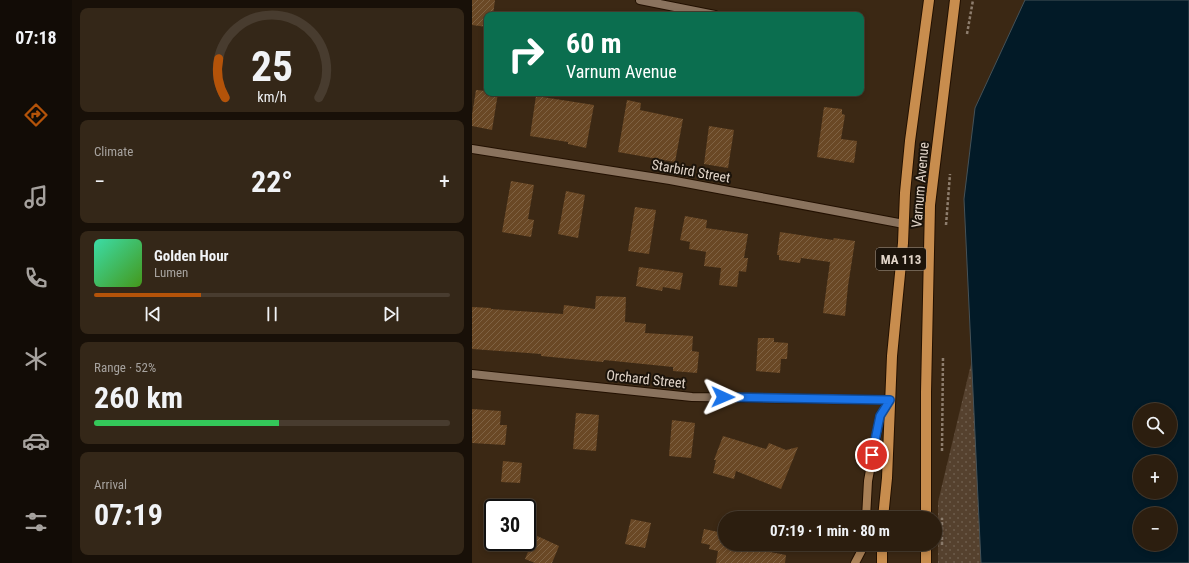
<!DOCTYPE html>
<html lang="en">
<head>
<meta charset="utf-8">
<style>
  body { margin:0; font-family:"Roboto Condensed",sans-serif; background:#342718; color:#f1f3f6; height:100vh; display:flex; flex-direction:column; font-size:15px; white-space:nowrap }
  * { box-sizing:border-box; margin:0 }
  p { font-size:13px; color:#a6a29e }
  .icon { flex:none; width:22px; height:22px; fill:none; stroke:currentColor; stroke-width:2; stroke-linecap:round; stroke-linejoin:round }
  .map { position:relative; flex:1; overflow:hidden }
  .sheet { display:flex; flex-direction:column; gap:8px; padding:8px; background:#181008; width:400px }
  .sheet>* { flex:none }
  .guide { position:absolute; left:12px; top:12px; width:380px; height:84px; border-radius:8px; box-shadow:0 2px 6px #0003,0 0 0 1px #483c2f; background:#0b6e4f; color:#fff; overflow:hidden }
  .fabs { position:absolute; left:661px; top:403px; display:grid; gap:8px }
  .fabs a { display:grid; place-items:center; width:44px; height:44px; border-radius:50%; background:#2c1e0f; box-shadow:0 2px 6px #0003,0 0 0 1px #483c2f; font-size:20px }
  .speed { position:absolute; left:12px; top:499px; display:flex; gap:8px; font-size:20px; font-weight:700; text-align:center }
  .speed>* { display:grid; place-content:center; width:52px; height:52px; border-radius:50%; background:#2c1e0f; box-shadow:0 2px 6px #0003,0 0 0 1px #483c2f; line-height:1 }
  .speed .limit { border:2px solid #111; border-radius:6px; background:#fff; color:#111 }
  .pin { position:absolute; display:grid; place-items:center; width:34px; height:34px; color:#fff; margin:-17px; border:2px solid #fff; border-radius:50%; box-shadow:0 1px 4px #0007 }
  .me { position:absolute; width:44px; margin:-22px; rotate:91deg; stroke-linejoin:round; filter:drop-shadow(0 0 3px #0008) }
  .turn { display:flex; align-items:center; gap:14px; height:84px; padding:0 16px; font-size:18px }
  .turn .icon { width:52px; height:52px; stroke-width:2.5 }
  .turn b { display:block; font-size:28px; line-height:34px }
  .big { font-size:30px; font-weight:700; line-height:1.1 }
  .sheet .tile { flex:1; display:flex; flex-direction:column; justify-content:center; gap:6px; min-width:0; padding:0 14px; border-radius:8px; background:#342718 }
  .sheet .dial { align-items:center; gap:0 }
  .dial svg { height:104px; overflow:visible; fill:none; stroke:#483c2f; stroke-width:7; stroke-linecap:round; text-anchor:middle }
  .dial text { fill:#f1f3f6; stroke:none }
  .song { display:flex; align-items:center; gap:12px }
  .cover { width:48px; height:48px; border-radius:6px; background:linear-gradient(135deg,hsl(160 70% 55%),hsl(100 70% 35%)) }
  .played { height:4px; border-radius:2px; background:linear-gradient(90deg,#b45309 30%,#483c2f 30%) }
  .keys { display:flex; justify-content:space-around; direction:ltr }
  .heat { display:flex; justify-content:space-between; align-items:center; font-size:22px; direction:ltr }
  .charge { height:6px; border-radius:3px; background:linear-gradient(90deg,#34c759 52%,#483c2f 0) }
  .trip { position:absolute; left:246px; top:511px; width:224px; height:40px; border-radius:20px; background:#2c1e0f; box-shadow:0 2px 6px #0003,0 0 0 1px #483c2f; font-weight:700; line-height:40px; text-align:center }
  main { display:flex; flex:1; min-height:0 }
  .menu { display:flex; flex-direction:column; width:72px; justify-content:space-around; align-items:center; background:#120c06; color:#a6a29e }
  .menu .icon { width:28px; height:28px }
  .menu .selected { color:#b45309 }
  .menu b { font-size:18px; color:#f1f3f6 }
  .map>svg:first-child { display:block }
  .grass { fill:url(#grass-dots) }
  .water { fill:#021a27; stroke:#455258; fill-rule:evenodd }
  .building { fill:url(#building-hatch) }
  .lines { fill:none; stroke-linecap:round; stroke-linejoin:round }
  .street-casing { stroke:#221000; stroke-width:10 }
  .secondary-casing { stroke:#221000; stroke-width:10 }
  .primary-casing { stroke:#221000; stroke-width:12 }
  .path { stroke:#8e7e6e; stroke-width:2.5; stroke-dasharray:3 2; stroke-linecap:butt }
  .street { stroke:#8a735e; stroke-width:8 }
  .secondary { stroke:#a98056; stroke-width:8 }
  .primary { stroke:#c88d4e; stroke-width:10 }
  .route-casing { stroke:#114b97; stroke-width:10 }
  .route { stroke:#1a73e8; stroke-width:7 }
  .labels { text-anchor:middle; stroke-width:4; stroke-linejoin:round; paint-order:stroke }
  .shield { fill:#1b130a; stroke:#a69b90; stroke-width:1 }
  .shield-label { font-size:13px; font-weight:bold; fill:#e2d5c9 }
  .street-label { font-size:14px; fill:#e2d5c9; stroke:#1b130a }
</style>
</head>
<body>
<main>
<nav class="menu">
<b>07:18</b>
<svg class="icon selected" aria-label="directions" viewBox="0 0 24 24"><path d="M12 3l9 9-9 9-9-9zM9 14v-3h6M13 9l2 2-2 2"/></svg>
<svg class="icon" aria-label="music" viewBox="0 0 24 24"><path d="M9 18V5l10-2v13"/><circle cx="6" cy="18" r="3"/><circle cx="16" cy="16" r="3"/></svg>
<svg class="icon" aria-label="phone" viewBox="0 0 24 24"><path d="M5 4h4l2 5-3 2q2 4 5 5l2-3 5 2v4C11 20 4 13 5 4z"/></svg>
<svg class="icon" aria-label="climate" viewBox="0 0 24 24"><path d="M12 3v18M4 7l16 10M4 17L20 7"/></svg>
<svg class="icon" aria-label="car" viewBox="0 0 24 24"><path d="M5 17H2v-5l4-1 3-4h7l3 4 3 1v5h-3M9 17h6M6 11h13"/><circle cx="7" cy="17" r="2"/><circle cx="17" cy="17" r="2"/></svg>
<svg class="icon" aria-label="filters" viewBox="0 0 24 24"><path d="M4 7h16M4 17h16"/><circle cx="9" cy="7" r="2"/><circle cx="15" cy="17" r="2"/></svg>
</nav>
<section class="sheet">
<div class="tile dial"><svg viewBox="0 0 100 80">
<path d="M14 69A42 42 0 1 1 86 69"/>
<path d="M14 69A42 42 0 0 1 9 39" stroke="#b45309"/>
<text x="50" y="56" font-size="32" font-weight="700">25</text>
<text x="50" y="72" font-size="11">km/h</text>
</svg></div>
<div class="tile"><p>Climate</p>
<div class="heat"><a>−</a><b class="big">22°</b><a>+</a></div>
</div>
<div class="tile">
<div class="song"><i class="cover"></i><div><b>Golden Hour</b><p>Lumen</p></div></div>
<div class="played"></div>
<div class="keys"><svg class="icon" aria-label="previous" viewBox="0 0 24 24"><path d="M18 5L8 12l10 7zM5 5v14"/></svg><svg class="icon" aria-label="pause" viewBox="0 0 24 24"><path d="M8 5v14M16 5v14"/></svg><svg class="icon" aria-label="next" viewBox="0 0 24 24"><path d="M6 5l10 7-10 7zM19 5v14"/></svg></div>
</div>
<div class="tile"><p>Range · 52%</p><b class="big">260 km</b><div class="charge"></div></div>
<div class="tile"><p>Arrival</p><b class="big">07:19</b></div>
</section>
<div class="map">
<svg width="717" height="563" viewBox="0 0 717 563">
  <defs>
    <pattern id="grass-dots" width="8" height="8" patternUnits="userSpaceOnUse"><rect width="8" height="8" fill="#55412e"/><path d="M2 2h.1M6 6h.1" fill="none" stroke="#6d5c4b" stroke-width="1.8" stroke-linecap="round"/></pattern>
    <pattern id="building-hatch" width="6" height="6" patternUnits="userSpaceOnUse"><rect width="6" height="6" fill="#6a4825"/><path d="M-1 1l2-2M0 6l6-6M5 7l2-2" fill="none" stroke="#7f6243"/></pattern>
  </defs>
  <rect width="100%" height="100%" fill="#3b2814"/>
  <polygon class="grass" points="500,360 509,563 466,563 466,502"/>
  <path class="water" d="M 553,0 L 717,0 L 717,563 L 509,563 L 492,199 L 503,108 ZM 668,410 L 698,410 L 698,440 L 668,440 ZM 668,462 L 698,462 L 698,492 L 668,492 ZM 668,514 L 698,514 L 698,544 L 668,544 Z"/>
  <g class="building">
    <polygon points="0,0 23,0 21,15 15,15 15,27 0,25"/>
    <polygon points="4,90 15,91 15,93 26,93 20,130 0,126 0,115"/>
    <polygon points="64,96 122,105 114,148 96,144 96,142 58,136"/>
    <polygon points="155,100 169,103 168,110 211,119 203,162 146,152"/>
    <polygon points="352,107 370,109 370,114 373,115 369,139 385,141 382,163 345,157"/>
    <polygon points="237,126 262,130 256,168 232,164"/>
    <polygon points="39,181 62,185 56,219 62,220 59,237 30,232"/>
    <polygon points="94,191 113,195 106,238 86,234"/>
    <polygon points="163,207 184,210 177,254 156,251"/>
    <polygon points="213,216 235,220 234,228 276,234 272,258 276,258 274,272 267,271 265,287 247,285 249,268 232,266 234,252 235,252 217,249 218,242 208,240"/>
    <polygon points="308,232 361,240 362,238 383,241 376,286 373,316 351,313 358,262 329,258 328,263 307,260 307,255 305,255"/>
    <polygon points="167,267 211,273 208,290 191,287 190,291 164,286"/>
    <polygon points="124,296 154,297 153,322 174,324 173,333 221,336 220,351 227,352 225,373 201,371 201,367 132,360 131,362 69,356 69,354 0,349 0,307 19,308 19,309 91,314 92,305 123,309"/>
    <polygon points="286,338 302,338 302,342 316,343 315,359 309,359 308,373 284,371"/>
    <polygon points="0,409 29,411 28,425 35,425 33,445 0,443"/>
    <polygon points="104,413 127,415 124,451 101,449"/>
    <polygon points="200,420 223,423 219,458 197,456"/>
    <polygon points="251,436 294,449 297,443 314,450 326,447 309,489 264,471 262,479 241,473 244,460 242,460"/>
    <polygon points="31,461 50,463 48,483 29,482"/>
    <polygon points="159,519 179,523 173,548 153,544"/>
    <polygon points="253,521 253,544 288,544 287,550 314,555 313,563 244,563 246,551 237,549 238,545 229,543 232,529 251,533"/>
    <polygon points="63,535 87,546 80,563 63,563 53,559"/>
  </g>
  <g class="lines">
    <defs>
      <g id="street">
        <polyline points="168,0 243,15"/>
        <polyline points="0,149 198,180 432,224"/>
        <polyline points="0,374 220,397 418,400"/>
      </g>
      <g id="secondary">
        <polyline points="394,518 396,481 408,416 418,400"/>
        <polyline points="383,563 393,544"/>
      </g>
      <g id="primary">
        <polyline points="411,518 415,478 420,356 431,243 433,193 438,141 457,0"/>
        <polyline points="454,518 454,392 458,205 483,0"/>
        <polyline points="410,544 410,563"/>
        <polyline points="454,563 454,544"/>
      </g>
    </defs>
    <use href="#street" class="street-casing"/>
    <use href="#secondary" class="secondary-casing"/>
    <use href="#primary" class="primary-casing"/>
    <g class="path">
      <polyline points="495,34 501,0"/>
      <polyline points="474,225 478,174"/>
      <polyline points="470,451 471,356"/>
      <polyline points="470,545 470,518"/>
    </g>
    <use href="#street" class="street"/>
    <use href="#secondary" class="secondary"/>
    <use href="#primary" class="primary"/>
  </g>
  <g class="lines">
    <defs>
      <polyline id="route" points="251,397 418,400 408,416 400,455"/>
    </defs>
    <use href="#route" class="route-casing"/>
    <use href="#route" class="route"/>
  </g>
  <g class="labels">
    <rect class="shield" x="404" y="248" width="50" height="22" rx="3"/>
    <g class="shield-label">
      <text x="429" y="264">MA 113</text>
    </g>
    <g class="street-label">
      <text transform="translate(219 171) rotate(10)" y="5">Starbird Street</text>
      <text transform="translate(448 185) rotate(-85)" y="5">Varnum Avenue</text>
      <text transform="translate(174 379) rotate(6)" y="5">Orchard Street</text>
    </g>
  </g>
</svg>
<div class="fabs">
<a><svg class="icon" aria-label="search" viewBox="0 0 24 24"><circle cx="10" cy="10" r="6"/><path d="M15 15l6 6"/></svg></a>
<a>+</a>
<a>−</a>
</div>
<div class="speed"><div class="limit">30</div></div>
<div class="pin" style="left:400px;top:455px;background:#d93025"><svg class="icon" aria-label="arrive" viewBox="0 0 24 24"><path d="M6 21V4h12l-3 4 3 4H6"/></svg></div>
<svg class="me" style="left:251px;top:397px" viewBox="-20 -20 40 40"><path d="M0-17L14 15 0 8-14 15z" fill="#1a73e8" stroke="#fff" stroke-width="4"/></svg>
<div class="trip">07:19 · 1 min · 80 m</div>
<div class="guide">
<div class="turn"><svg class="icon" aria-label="right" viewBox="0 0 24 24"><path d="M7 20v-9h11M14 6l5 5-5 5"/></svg><div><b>60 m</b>Varnum Avenue</div></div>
</div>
</div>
</main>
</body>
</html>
